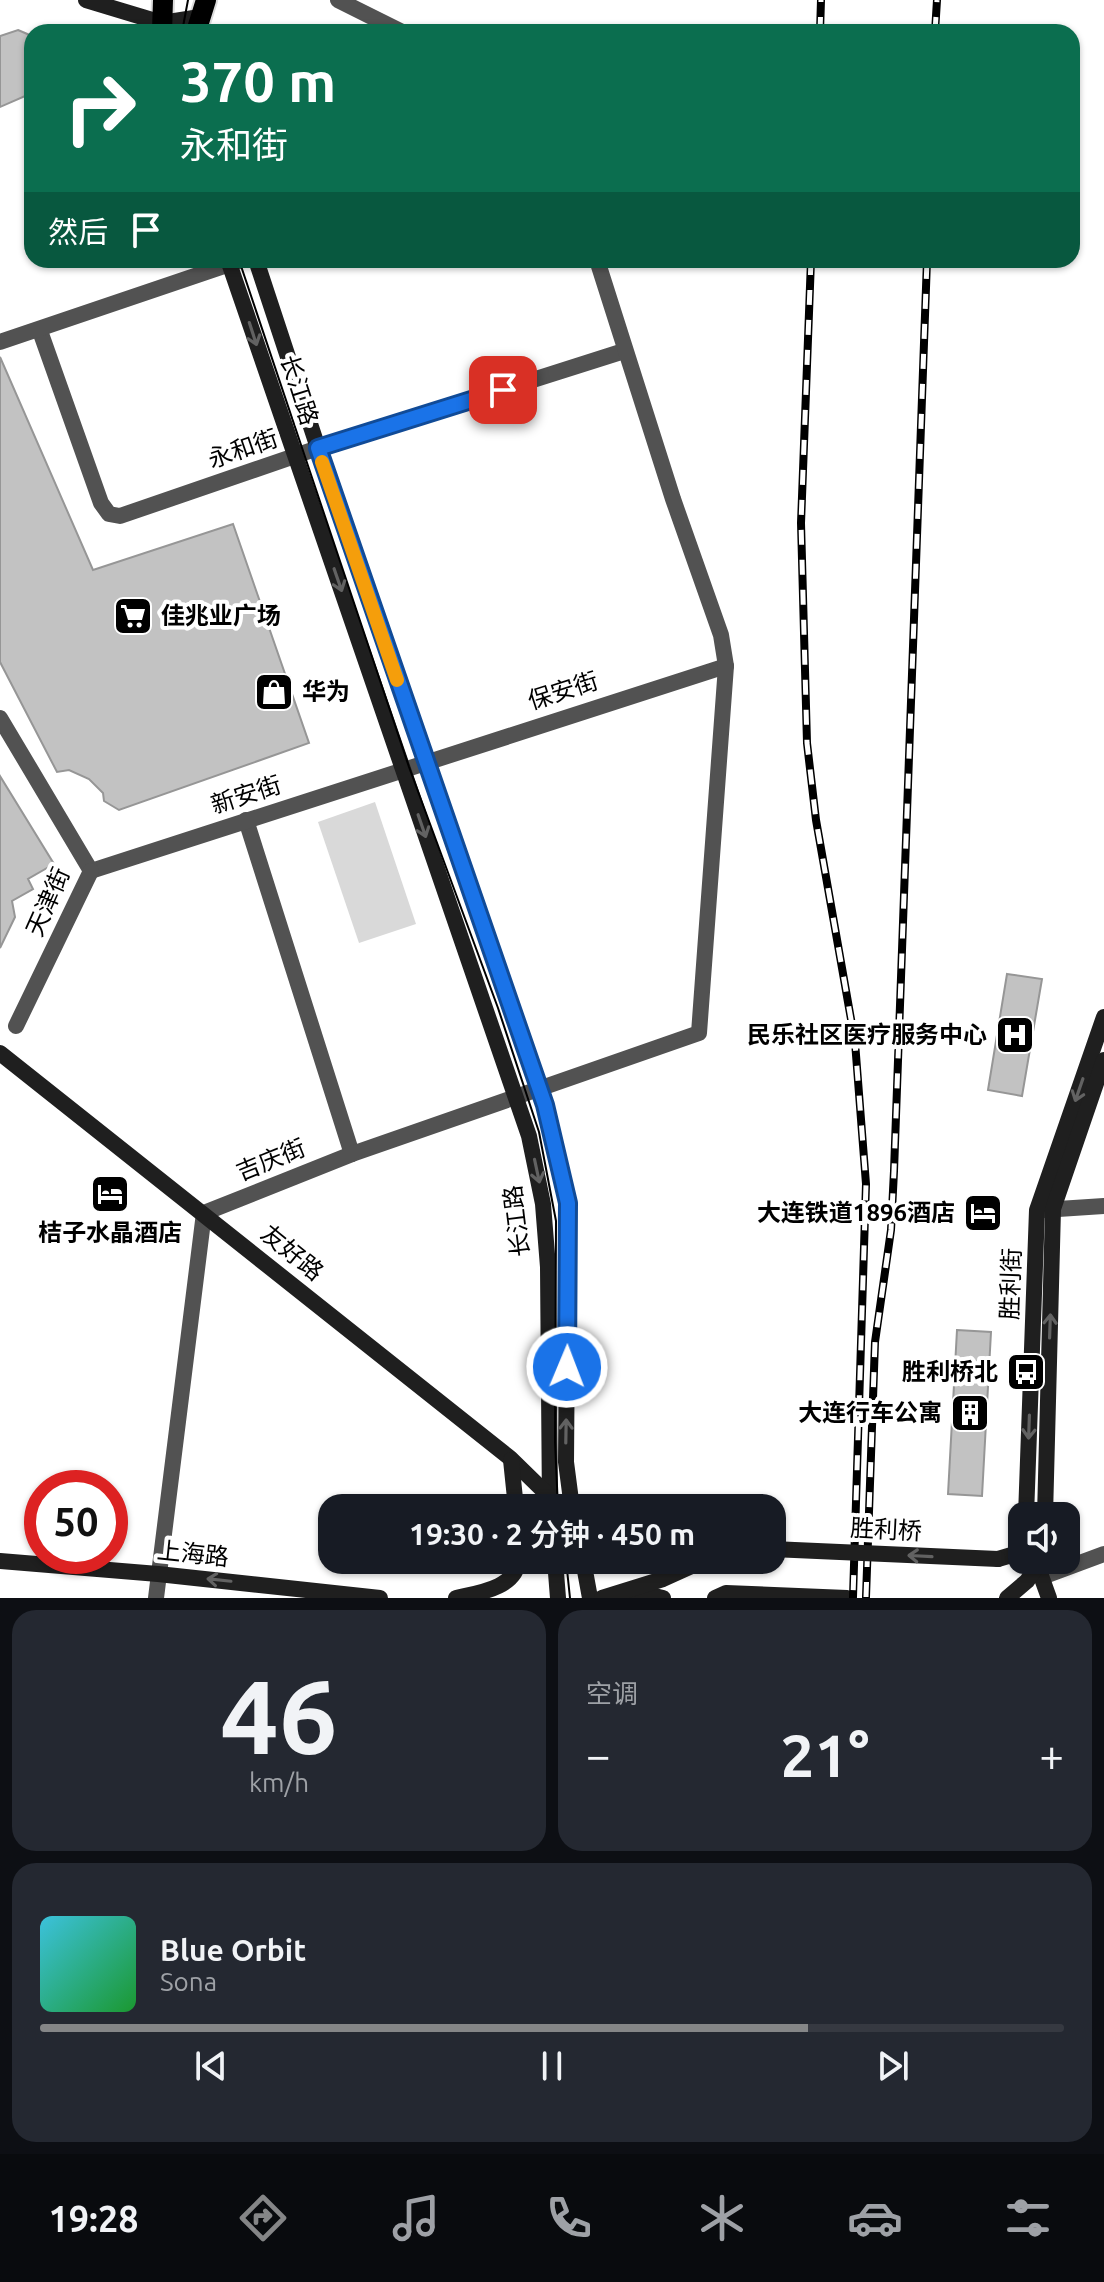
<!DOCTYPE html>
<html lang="zh">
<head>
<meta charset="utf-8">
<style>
  body { margin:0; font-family:Ubuntu,"Noto Sans SC",sans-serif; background:#242831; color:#f1f3f6; height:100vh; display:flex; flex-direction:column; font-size:30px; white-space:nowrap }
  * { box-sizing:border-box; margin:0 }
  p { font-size:26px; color:#9ea1a6 }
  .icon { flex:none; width:44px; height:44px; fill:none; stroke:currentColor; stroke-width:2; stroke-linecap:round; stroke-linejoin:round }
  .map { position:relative; height:1598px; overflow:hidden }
  .drawer { display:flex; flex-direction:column; gap:12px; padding:12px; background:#0d0f14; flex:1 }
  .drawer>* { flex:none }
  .guide { position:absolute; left:24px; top:24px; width:1056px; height:244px; border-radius:24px; box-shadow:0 2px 6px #0004; background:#0b6e4f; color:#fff; overflow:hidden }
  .controls { position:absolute; left:1008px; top:1502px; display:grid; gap:16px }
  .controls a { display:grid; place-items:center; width:72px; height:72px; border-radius:16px; background:#171b24; box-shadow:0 2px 6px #0004; font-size:40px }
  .speed { position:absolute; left:24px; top:1470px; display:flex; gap:16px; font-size:40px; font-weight:700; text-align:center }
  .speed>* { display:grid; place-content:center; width:104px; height:104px; border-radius:50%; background:#171b24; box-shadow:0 2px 6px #0004; line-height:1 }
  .speed .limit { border:12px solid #d22; background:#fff; color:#111 }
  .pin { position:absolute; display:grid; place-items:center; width:68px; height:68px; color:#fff; margin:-34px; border-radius:16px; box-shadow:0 4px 12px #0006 }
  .me { position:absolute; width:88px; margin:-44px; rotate:1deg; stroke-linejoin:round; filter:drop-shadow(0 0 6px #0008) }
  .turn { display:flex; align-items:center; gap:28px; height:168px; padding:0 24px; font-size:36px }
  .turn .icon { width:104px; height:104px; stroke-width:2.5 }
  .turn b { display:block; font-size:56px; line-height:68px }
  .then { display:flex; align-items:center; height:76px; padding:0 24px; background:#0003; gap:16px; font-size:30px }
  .big { font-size:60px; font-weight:600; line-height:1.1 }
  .drawer .card { flex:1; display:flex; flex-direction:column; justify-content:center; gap:12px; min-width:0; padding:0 28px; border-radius:24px; background:#242831 }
  .drawer .dial { align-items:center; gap:0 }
  .dial b { font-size:104px; line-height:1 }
  .song { display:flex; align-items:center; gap:24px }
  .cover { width:96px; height:96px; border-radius:12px; background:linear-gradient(135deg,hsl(190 70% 55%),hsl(130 70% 35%)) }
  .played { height:8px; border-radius:4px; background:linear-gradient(90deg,#858687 75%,#363941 75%) }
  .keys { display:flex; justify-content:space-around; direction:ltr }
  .heat { display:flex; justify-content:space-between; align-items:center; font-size:44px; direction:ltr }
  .drawer .tiles { flex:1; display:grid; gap:12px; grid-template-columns:1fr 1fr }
  .card:last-child { grid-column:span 2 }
  .trip { position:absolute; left:318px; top:1494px; width:468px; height:80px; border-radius:24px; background:#171b24; box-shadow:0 2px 6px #0004; font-weight:600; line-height:80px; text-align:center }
  .tabs { display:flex; height:128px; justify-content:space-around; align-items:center; background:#090b0e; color:#9ea1a6 }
  .tabs .icon { width:56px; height:56px }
  .tabs .current { color:#858687 }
  .tabs b { font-size:36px; color:#f1f3f6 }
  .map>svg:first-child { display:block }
  .green { fill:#d9d9d9 }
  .building { fill:#c2c2c2; stroke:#969696; stroke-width:2 }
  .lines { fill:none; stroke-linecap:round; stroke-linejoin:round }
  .primary-casing { stroke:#dbdbdb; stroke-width:24 }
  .street { stroke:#525252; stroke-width:16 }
  .secondary { stroke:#1f1f1f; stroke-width:16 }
  .primary { stroke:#000; stroke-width:20 }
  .tram { stroke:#000; stroke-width:2 }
  .rail-casing { stroke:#000; stroke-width:8 }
  .rail { stroke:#fff; stroke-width:5; stroke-dasharray:15; stroke-linecap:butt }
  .secondary-bridge { stroke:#1f1f1f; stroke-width:16 }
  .oneway { stroke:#626262 }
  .route-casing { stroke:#114b97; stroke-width:20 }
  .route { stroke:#1a73e8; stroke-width:14 }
  .slow { stroke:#f59e0b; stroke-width:14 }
  .labels { text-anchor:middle; stroke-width:8; stroke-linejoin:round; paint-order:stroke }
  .street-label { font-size:24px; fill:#000; stroke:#fff }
  .poi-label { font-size:24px; font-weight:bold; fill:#000; stroke:#fff; text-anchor:end }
</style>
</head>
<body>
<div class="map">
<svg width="1104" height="1598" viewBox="0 0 1104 1598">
  <rect width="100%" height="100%" fill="#fff"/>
  <polygon class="green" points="375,802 416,924 359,943 318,822"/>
  <g class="building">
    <polygon points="18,30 32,36 32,93 0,107 0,36"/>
    <polygon points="0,357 93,570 233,524 309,743 119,810 104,801 103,793 89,779 69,770 57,772 0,662"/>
    <polygon points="0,776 54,864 28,879 33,889 12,901 15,917 0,948"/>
    <polygon points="1007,974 1042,979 1022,1096 988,1090"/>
    <polygon points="957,1330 991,1332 982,1496 948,1494"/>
  </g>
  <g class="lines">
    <defs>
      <g id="primary">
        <polyline points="162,32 163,0"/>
        <polyline points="196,32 206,0"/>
      </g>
    </defs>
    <use href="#primary" class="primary-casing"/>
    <g class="street">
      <polyline points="338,0 402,32"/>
      <polyline points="40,331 101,503 109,514 120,516 318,448 624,351"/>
      <polyline points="0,342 242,260"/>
      <polyline points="0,718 91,871"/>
      <polyline points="246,820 352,1154"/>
      <polyline points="91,871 726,666"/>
      <polyline points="16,1026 91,871"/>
      <polyline points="1043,1210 1104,1206"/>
      <polyline points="1042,1577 1104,1554"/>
      <polyline points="156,1598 204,1213 352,1154 699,1033 726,666 721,635 673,499 597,260"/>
    </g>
    <g class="secondary">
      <polyline points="86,0 162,23 200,17"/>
      <polyline points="228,260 529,1136 543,1204 548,1267 550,1508"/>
      <polyline points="256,260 318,448 540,1087 568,1203 566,1462 572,1508"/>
      <polyline points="0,1053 510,1458 552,1499"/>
      <polyline points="511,1460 516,1508"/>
      <polyline points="1026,1516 1037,1210 1104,1017"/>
      <polyline points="1045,1516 1053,1209 1104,1060"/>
      <polyline points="998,1559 1015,1554 1022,1547"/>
      <polyline points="555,1560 558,1598"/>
      <polyline points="583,1560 590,1598"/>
      <polyline points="0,1561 158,1574 380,1598"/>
      <polyline points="1036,1562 1049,1598"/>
      <polyline points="633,1591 663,1598"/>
      <path d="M 456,1598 C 478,1593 517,1588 518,1560"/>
      <polyline points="602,1598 663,1579 705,1560"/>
      <polyline points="715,1598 726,1593 847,1598"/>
      <polyline points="1007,1598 1027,1581 1041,1560"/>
    </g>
    <use href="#primary" class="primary"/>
    <g class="tram">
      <polyline points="182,32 188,0"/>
      <polyline points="239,260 409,767 498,1008 539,1132 556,1221 555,1442 558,1508"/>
      <polyline points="566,1560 570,1598"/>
    </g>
    <defs>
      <g id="rail">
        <polyline points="820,32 821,0"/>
        <polyline points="935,32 937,0"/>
        <polyline points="811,260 801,523 807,743 816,820 855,1042 866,1184 853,1597"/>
        <polyline points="866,1597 875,1342 891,1230 894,1171 927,260"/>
      </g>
    </defs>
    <use href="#rail" class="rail-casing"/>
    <use href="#rail" class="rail"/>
    <polyline class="secondary-bridge" points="772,1549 998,1559"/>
  </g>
  <defs><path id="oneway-shaft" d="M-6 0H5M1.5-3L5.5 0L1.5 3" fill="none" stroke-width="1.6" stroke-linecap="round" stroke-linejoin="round" transform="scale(2)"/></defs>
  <g class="oneway">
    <use href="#oneway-shaft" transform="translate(253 334) rotate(72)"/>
    <use href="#oneway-shaft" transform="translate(338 580) rotate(71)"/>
    <use href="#oneway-shaft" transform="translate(422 826) rotate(71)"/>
    <use href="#oneway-shaft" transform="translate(1079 1090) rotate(109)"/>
    <use href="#oneway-shaft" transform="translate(537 1171) rotate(78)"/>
    <use href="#oneway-shaft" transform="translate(1050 1326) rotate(-88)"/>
    <use href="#oneway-shaft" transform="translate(1029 1427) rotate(92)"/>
    <use href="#oneway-shaft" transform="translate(566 1431) rotate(-89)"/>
    <use href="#oneway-shaft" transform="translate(920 1556) rotate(-177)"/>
    <use href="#oneway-shaft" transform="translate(219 1580) rotate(-174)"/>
  </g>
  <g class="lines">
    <defs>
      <polyline id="route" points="503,390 318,448 545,1105 568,1203 567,1367"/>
    </defs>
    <use href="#route" class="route-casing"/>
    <use href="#route" class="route"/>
    <polyline class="slow" points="322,462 397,680"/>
  </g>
  <defs>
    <symbol id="supermarket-square" viewBox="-11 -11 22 22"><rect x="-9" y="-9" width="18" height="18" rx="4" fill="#000" stroke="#fff"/><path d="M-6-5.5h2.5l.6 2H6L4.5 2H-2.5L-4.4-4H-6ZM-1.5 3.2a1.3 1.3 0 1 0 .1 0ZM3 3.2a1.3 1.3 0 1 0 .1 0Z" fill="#fff"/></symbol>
    <symbol id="shop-square" viewBox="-11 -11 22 22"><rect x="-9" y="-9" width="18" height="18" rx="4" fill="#000" stroke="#fff"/><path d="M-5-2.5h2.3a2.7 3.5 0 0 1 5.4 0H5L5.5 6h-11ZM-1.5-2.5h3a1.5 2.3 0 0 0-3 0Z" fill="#fff"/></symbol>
    <symbol id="hospital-square" viewBox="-11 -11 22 22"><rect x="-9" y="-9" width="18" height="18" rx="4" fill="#000" stroke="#fff"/><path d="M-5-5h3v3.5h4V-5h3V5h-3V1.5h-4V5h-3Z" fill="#fff"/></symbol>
    <symbol id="hotel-square" viewBox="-11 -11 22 22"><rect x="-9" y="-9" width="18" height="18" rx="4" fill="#000" stroke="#fff"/><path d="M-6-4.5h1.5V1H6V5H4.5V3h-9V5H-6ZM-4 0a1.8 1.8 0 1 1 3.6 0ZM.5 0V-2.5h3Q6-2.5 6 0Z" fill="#fff"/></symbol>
    <symbol id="bus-square" viewBox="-11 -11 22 22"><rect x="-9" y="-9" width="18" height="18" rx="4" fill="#000" stroke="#fff"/><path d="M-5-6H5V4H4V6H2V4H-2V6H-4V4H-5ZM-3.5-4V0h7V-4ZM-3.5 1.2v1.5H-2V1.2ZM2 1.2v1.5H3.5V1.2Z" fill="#fff"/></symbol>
    <symbol id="building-square" viewBox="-11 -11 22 22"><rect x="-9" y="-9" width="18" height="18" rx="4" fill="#000" stroke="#fff"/><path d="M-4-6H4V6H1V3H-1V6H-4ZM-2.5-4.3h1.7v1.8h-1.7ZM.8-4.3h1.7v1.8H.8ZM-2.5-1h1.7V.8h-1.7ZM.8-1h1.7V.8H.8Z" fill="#fff"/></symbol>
  </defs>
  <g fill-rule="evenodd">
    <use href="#supermarket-square" x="111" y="594" width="44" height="44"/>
    <use href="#shop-square" x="252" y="670" width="44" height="44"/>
    <use href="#hospital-square" x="993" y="1013" width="44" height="44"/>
    <use href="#hotel-square" x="88" y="1172" width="44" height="44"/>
    <use href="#hotel-square" x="961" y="1191" width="44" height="44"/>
    <use href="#bus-square" x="1004" y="1350" width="44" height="44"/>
    <use href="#building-square" x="948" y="1391" width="44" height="44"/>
  </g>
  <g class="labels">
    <g class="street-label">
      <text transform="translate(299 390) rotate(72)" y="8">长江路</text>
      <text transform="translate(243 449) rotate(-19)" y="8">永和街</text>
      <text transform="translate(563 691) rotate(-18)" y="8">保安街</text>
      <text transform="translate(246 795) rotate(-18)" y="8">新安街</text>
      <text transform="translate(48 902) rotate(-66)" y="8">天津街</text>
      <text transform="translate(271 1160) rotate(-22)" y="8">吉庆街</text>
      <text transform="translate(517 1221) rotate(-97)" y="8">长江路</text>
      <text transform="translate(292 1253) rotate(39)" y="8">友好路</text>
      <text transform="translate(1011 1284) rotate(-88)" y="8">胜利街</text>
      <text transform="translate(886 1530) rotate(3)" y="8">胜利桥</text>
      <text transform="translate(193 1554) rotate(6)" y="8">上海路</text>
    </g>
    <g class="poi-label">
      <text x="161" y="624" text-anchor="start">佳兆业广场</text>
      <text x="302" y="700" text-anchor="start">华为</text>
      <text x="987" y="1043">民乐社区医疗服务中心</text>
      <text x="955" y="1221">大连铁道1896酒店</text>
      <text x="110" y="1241" text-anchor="middle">桔子水晶酒店</text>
      <text x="998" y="1380">胜利桥北</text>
      <text x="942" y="1421">大连行车公寓</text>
    </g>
  </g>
</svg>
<div class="controls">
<a><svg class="icon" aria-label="sound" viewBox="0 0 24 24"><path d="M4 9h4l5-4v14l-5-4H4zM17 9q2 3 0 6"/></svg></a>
</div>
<div class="speed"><div class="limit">50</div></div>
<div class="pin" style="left:503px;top:390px;background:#d93025"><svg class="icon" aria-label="arrive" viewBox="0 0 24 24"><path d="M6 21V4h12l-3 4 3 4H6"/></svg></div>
<svg class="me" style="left:567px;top:1367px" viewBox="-20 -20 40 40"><circle r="17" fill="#1a73e8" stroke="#fff" stroke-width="3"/><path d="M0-11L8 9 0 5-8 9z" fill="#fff"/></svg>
<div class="trip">19:30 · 2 分钟 · 450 m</div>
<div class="guide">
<div class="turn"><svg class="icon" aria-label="right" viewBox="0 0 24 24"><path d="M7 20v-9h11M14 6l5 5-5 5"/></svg><div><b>370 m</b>永和街</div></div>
<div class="then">然后<svg class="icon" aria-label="arrive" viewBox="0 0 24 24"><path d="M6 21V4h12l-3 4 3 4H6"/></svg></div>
</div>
</div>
<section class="drawer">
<div class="tiles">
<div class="card dial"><b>46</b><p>km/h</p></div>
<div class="card"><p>空调</p>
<div class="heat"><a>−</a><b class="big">21°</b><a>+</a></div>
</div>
<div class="card">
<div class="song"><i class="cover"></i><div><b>Blue Orbit</b><p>Sona</p></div></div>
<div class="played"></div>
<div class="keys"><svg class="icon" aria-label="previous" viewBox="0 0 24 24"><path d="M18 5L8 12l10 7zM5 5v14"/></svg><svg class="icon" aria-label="pause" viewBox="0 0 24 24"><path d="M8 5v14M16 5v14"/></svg><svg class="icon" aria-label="next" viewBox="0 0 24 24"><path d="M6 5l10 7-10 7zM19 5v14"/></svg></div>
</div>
</div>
</section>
<nav class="tabs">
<b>19:28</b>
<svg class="icon current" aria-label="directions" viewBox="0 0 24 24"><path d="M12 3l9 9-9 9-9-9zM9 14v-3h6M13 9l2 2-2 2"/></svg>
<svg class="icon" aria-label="music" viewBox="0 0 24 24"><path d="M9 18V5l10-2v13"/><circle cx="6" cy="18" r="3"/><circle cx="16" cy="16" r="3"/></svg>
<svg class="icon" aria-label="phone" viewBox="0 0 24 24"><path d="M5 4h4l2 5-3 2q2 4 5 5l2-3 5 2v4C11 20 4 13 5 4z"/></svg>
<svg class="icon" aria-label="climate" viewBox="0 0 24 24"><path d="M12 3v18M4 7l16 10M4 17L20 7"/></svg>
<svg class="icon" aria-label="car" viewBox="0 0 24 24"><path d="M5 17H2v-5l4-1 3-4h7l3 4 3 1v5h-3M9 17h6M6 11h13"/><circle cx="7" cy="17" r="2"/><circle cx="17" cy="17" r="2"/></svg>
<svg class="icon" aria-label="filters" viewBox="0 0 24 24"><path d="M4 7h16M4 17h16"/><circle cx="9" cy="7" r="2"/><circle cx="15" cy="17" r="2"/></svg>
</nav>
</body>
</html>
